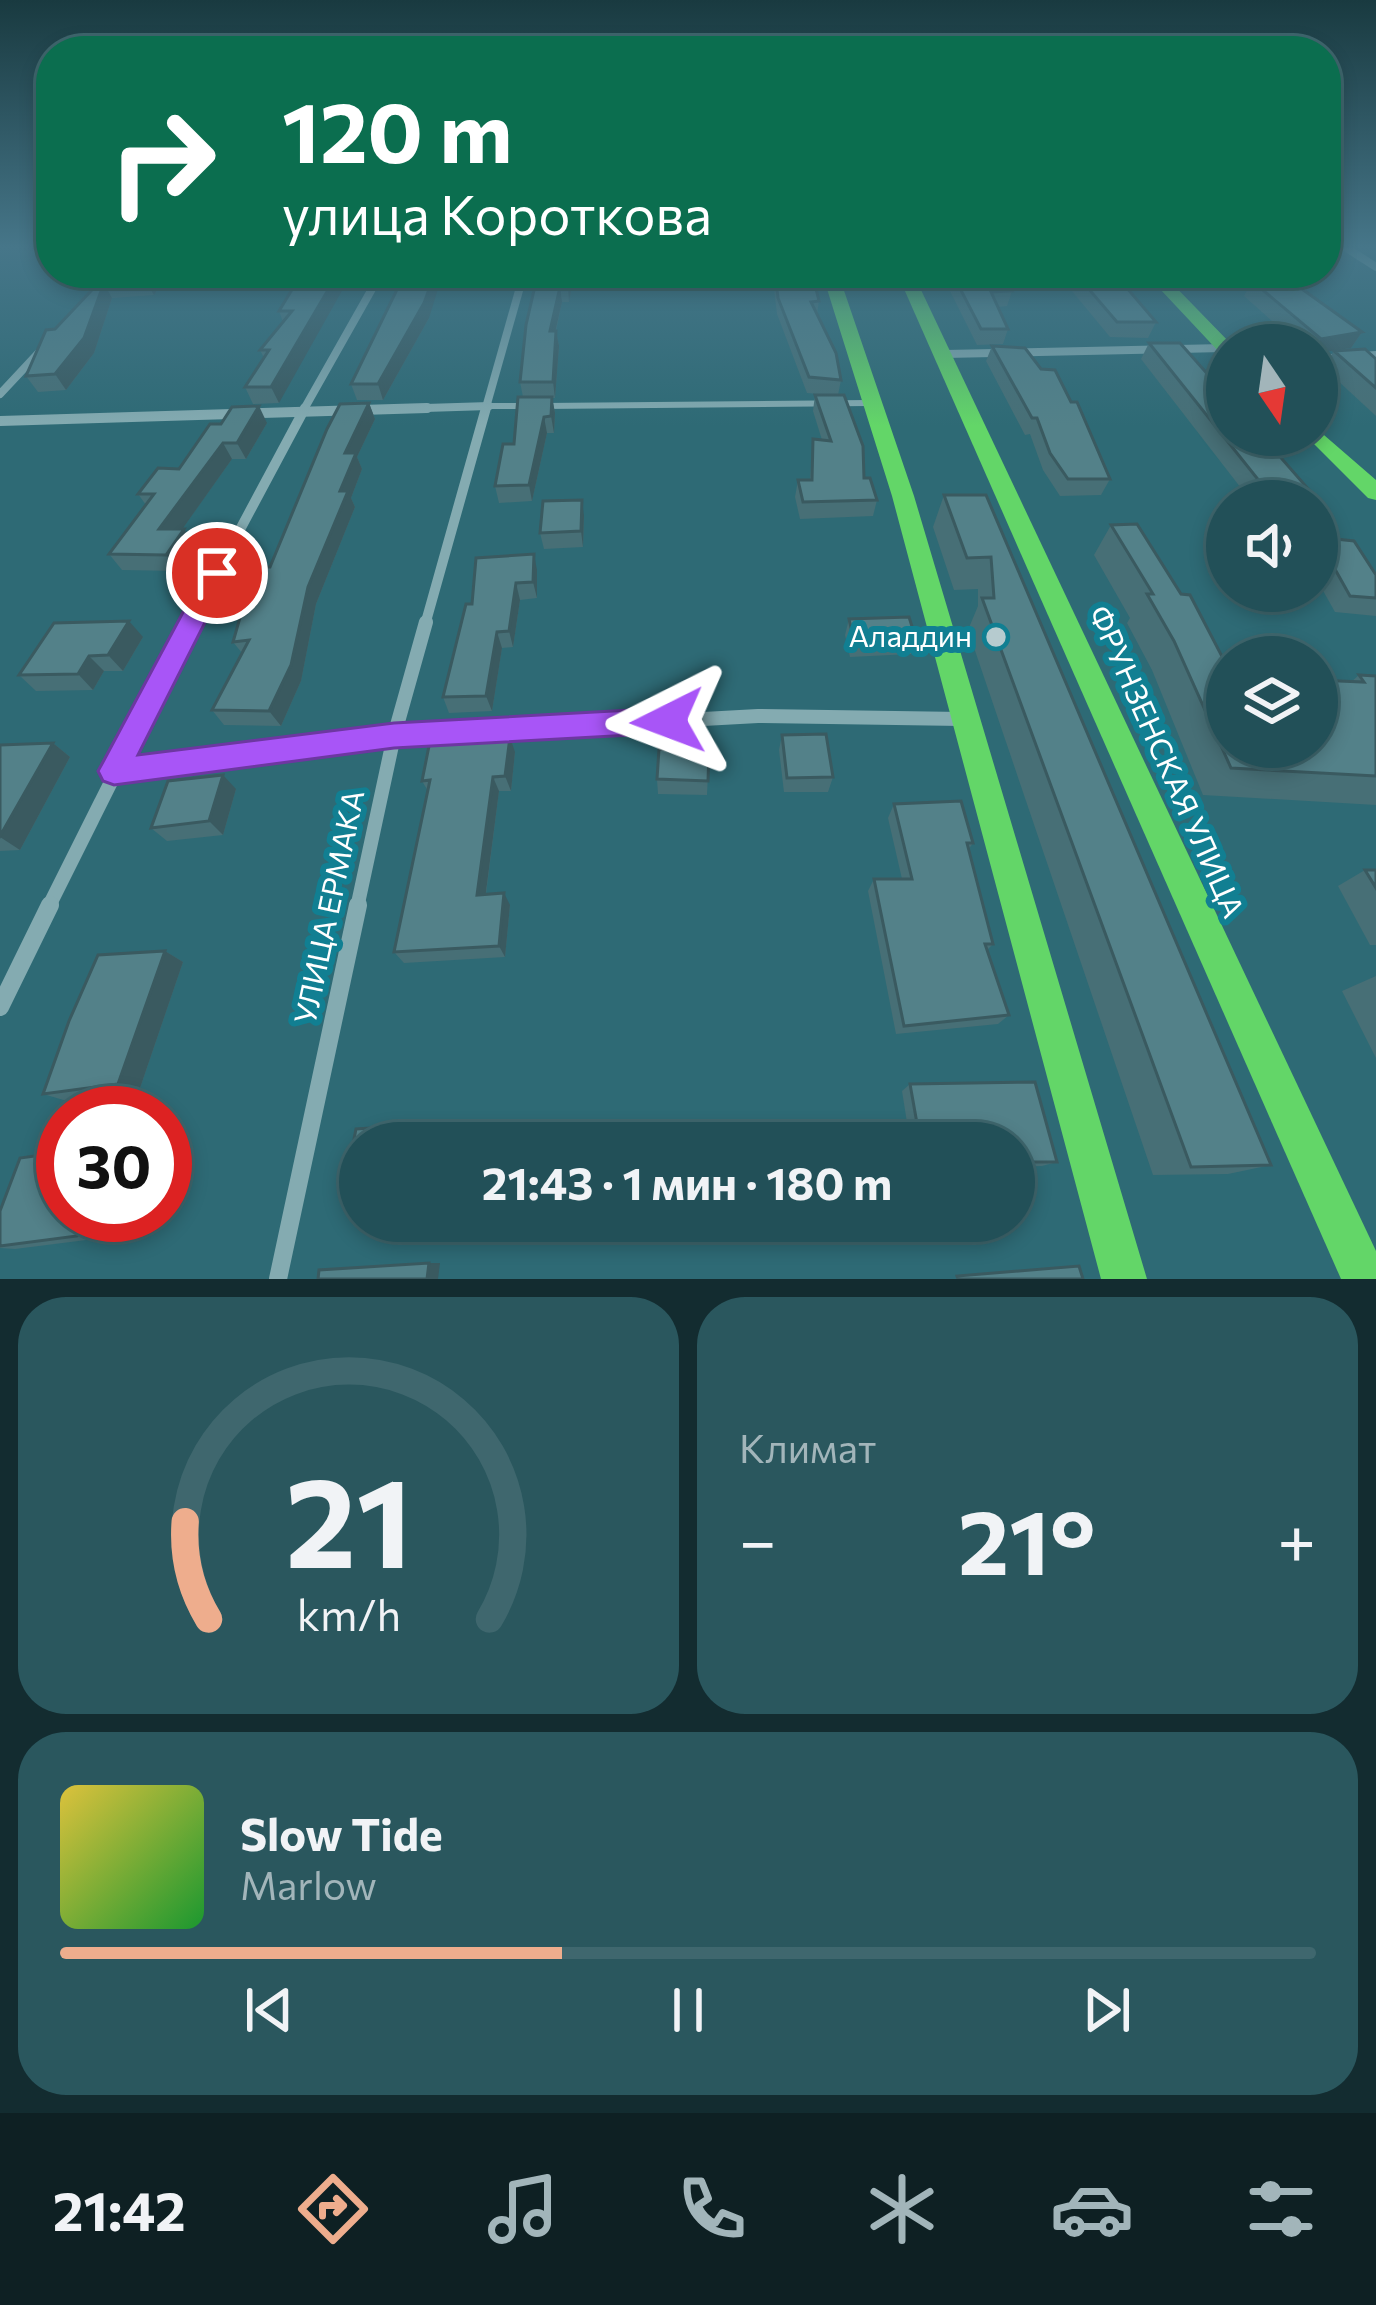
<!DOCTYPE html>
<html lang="ru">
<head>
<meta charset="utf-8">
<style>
  body { margin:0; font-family:Commissioner,sans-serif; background:#2a575e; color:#f1f3f6; height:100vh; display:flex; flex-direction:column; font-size:45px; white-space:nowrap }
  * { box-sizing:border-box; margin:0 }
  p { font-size:39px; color:#a2b5ba }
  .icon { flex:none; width:66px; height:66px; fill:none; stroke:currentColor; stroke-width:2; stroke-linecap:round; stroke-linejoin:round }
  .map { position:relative; height:1279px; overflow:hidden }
  .side { display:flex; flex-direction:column; gap:18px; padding:18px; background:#132c30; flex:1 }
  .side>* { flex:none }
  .hud { position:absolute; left:36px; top:36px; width:1305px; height:252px; border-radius:48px; box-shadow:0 6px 18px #0003,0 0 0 3px #3f676e; background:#0b6e4f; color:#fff; overflow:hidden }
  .needle { width:78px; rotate:167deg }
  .buttons { position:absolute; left:1206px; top:324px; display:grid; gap:24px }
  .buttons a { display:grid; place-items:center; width:132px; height:132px; border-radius:50%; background:#225058; box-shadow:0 6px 18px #0003,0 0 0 3px #3f676e; font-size:60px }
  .speed { position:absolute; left:36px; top:1086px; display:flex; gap:24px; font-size:60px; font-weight:700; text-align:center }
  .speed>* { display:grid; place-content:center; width:156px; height:156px; border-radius:50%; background:#225058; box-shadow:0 6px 18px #0003,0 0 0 3px #3f676e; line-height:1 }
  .speed .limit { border:18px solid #d22; background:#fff; color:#111 }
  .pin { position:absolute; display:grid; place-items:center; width:102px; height:102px; color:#fff; margin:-51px; border:6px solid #fff; border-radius:50%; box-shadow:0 3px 12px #0007 }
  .me { position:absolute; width:132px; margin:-66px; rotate:267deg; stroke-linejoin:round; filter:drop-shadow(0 0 9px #0008) }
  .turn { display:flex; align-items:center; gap:42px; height:252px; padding:0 48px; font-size:54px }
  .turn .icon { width:156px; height:156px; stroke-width:2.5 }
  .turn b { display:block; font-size:84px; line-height:102px }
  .big { font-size:90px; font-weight:700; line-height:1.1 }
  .side .tile { flex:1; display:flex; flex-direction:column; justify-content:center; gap:18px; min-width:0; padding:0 42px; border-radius:48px; background:#2a575e }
  .side .dial { align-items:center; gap:0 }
  .dial svg { height:312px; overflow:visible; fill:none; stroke:#3f676e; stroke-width:7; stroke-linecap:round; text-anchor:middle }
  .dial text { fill:#f1f3f6; stroke:none }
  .song { display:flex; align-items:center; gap:36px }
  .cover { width:144px; height:144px; border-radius:18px; background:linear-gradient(135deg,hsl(50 70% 55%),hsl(130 70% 35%)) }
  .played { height:12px; border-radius:6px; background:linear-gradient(90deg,#eead8d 40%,#3f676e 40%) }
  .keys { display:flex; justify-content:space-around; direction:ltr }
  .heat { display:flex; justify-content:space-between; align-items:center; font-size:66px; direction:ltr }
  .side .tiles { flex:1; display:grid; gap:18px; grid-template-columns:1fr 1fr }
  .tile:last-child { grid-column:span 2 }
  .trip { position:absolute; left:339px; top:1122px; width:696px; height:120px; border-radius:60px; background:#225058; box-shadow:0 6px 18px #0003,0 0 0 3px #3f676e; font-weight:700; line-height:120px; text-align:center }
  .tabs { display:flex; height:192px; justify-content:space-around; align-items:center; background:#0e2023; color:#a2b5ba }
  .tabs .icon { width:84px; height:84px }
  .tabs .selected { color:#eead8d }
  .tabs b { font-size:54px; color:#f1f3f6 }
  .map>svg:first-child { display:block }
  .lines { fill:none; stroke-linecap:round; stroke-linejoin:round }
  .lane { stroke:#84abb1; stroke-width:6 }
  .street-far3 { stroke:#84abb1; stroke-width:8 }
  .street-far2 { stroke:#84abb1; stroke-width:10 }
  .street-far1 { stroke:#84abb1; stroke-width:14 }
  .street { stroke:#84abb1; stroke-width:18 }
  .fast { fill:#63d668; fill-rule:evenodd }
  .wall { fill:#476f76 }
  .shaded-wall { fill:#3a5a60 }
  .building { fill:#538189; stroke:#3a5a60; stroke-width:3 }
  .route { fill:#a855f7; stroke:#6d37a1; stroke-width:3 }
  .poi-dot { fill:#b6cbcf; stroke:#117f92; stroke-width:4.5 }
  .labels { text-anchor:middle; stroke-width:12; stroke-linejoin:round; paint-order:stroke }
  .poi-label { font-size:30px; fill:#fff; stroke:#117f92; text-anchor:end }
  .street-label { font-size:30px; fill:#fff; stroke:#117f92 }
</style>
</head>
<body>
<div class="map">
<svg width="1376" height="1279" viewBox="0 0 1376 1279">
  <rect width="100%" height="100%" fill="#2e6a75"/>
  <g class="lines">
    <g class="lane">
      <polyline points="489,406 526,406"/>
      <polyline points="543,406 868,403"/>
    </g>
    <g class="street-far3">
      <polyline points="1345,247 1376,267"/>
      <polyline points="945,354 1224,348"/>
      <polyline points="1317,359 1376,355"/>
      <polyline points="0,394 44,347"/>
      <polyline points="303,411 381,273"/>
      <polyline points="329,411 489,406"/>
      <polyline points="485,411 524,273"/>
    </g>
    <g class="street-far2">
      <polyline points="0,421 427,408"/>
      <polyline points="189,625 305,408"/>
      <polyline points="425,625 486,408"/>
    </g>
    <g class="street-far1">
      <polyline points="114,771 394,736 758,716 962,719"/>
      <polyline points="48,908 191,622"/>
      <polyline points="357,908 394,736 426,622"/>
    </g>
    <g class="street">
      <polyline points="0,1007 50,905"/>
      <polyline points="278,1279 358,905"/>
    </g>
    <g class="fast">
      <polygon points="822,273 838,273 914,496 1147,1279 1101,1279 892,496"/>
      <polygon points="897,273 913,273 1376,1251 1376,1279 1341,1279"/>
      <polygon points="1145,273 1162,273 1232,345 1227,345 1227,356 1221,354"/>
      <polygon points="1317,429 1376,480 1376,500 1368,498 1309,439 1306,435 1317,435"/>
    </g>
  </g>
  <g class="wall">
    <polygon points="108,273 168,273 154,295 112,298 94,353 66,390 38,392 26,376"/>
    <polygon points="538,273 579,273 577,285 572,285 569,302 562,302 556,331 559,346 555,398 552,398 555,413 554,433 547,433 532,501 499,503 495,486 514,444 523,397 520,382"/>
    <polygon points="772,273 812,273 819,301 817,314 841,380 838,395 864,478 877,500 873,516 800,519 795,497 798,480 810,480 813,439 822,440 813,411 815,395 828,395 807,393 777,314"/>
    <polygon points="941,273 999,273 1012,291 1007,306 998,307 1008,329 1003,344 977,345"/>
    <polygon points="1057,273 1114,273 1156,322 1148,338 1110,337"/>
    <polygon points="1252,281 1362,332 1351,348 1317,353 1317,345 1299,345 1244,296"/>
    <polygon points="305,288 279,403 253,404 245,387 264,358 260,350 283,322 279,311"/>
    <polygon points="429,318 383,400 357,400 351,384"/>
    <polygon points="1149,343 1310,491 1302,501 1251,501 1141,359"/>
    <polygon points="992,346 1110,479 1101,495 1060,496 1043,470 1030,434 1025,435 986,361"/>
    <polygon points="1334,351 1376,359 1376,416 1323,367"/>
    <polygon points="369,403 375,419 357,457 362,469 351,498 355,507 316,604 301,681 281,726 224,725 212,710 242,653 233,642 270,567"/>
    <polygon points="267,423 246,459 232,459 182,529 195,546 178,571 122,570 109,554 146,505 138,494 179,469 210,424"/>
    <polygon points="944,495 986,495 1271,1165 1228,1174 1153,1175 968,630 978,606 978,589 954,590 933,527"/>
    <polygon points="584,516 583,547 544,549 540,533"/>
    <polygon points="1137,524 1227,747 1351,682 1359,675 1376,676 1376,805 1203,795 1152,670 1127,623 1130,618 1094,555 1111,525"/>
    <polygon points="1317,537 1376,575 1376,616 1335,612 1317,580"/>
    <polygon points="537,570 537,598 520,600 513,647 502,648 492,711 449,713 443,697 472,604"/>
    <polygon points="849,619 916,639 911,654 850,657 845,635"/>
    <polygon points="143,637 123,671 104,671 93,690 36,691 19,675"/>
    <polygon points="782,735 833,777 828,792 784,792 779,750"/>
    <polygon points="53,743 70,757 20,850 0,851 0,745"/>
    <polygon points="709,751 707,795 658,794 657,779"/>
    <polygon points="515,752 511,791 499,791 486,894 510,905 505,957 404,963 394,952 428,791 422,781"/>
    <polygon points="236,789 223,835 167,841 151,828"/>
    <polygon points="894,804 973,843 968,850 993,944 987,950 1009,1015 998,1024 896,1034 868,891 874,879 902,879 888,818"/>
    <polygon points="1365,870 1376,870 1376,945 1370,945 1338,886"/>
    <polygon points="165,951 183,962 139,1091 67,1101 43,1094"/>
    <polygon points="1376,976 1376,1058 1342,991"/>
    <polygon points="910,1084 1057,1162 1042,1166 1014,1167 1014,1143 941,1143 940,1135 909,1135 902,1091"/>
    <polygon points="0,1211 63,1215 109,1215 102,1238 15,1249 0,1248"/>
  </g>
  <g class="shaded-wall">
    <polygon points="150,273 168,273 154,295 145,280"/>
    <polygon points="338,273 352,273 279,403 271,387"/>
    <polygon points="435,273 443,273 429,318 383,400 378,384"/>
    <polygon points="571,273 572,285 569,302 568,287"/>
    <polygon points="104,283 112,298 94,353 66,390 55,374"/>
    <polygon points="560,287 562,302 552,346 550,331"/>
    <polygon points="556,331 559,346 555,398 553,382"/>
    <polygon points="1362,332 1351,348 1317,353 1317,345 1321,339"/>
    <polygon points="552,397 555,413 554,433 551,416"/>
    <polygon points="369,403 375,419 357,457 362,469 351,498 355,507 316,604 301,681 281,726 269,711 308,587 340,491 345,453"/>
    <polygon points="259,406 267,423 246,459 237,443"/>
    <polygon points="544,417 547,433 532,501 529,485"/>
    <polygon points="223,443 232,459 171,545 159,529"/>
    <polygon points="582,500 584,516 583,547 581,531"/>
    <polygon points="184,529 195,546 178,571 166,555"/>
    <polygon points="534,554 537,570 537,598 533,582"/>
    <polygon points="516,583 520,600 513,647 509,631"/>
    <polygon points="129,621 143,637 123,671 108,655"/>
    <polygon points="497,632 502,648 492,711 486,696"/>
    <polygon points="89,656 104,671 93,690 78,674"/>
    <polygon points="510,737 515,752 511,791 505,776"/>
    <polygon points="53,743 70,757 20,850 0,837"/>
    <polygon points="223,775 236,789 223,835 209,821"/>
    <polygon points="493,777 499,791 484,907 477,895"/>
    <polygon points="504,893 510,905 505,957 499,946"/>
    <polygon points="165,951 183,962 139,1091 118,1084"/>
    <polygon points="421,1125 431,1131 429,1143 418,1143"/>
    <polygon points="84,1215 109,1215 102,1238 77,1236"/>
    <polygon points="429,1263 440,1263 438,1279 427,1279"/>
  </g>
  <g class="building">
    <polygon points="108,273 150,273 145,280 104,283 84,338 55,374 26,376 46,330 55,329"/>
    <polygon points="315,273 338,273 271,387 245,387 269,350 260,350 292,311 279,311 293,288 305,288"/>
    <polygon points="405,273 435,273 424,303 378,384 351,384"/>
    <polygon points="538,273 570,273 568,287 560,287 550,331 556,331 553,382 520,382 526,325"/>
    <polygon points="775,273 812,273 819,301 811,302 836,353 841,380 809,377 778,298"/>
    <polygon points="952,273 999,273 1012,291 991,292 1008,329 981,329"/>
    <polygon points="1075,273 1114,273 1156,322 1117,322"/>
    <polygon points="1288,279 1362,332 1321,339 1252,281"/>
    <polygon points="1149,343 1180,343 1227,396 1227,435 1261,435 1310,491 1268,492"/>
    <polygon points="992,346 1025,348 1041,369 1055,370 1071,402 1077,402 1110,479 1068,479 1050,453 1037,418 1032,418"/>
    <polygon points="1365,349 1376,359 1376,388 1334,351"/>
    <polygon points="815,395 844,395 863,446 864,478 870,478 877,500 803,502 798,480 812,480 813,439 831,441"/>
    <polygon points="518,397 552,397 551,416 544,417 529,485 495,486 503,444 514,444"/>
    <polygon points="369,403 345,453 356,453 340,491 348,491 308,587 291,665 269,711 212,710 249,640 233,642 243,607 264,567 270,567 327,429 340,404"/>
    <polygon points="259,406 237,443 223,443 159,529 184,529 166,555 109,554 154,494 138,494 158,468 179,469 210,424 221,424 232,407"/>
    <polygon points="944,495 986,495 1271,1165 1191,1167 982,598 994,598 991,557 967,558"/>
    <polygon points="582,500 581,531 540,533 543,501"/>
    <polygon points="1137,524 1181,594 1190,595 1227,666 1227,747 1317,747 1317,680 1364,682 1359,675 1376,676 1376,776 1231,768 1174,641 1147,594 1153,594 1111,525"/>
    <polygon points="1317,537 1354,541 1376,575 1376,598 1350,596"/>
    <polygon points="534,554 533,582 516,583 509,631 497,632 486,696 443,697 466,604 472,604 476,558"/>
    <polygon points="909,617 916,639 854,641 849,619"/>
    <polygon points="129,621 108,655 89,656 78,674 19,675 54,623"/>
    <polygon points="826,734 833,777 787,778 782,735"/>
    <polygon points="510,737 505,776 493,777 477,895 504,893 499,946 394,952 430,780 422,781 430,741"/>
    <polygon points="53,743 0,836 0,745"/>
    <polygon points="659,749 709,751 708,781 657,779"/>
    <polygon points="223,775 209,821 151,828 168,781"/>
    <polygon points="961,801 973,843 967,843 993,944 985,944 1009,1015 904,1026 874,879 912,879 894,804"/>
    <polygon points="1365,870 1376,870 1376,888"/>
    <polygon points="165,951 118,1084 43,1094 69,1021 98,955"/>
    <polygon points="1035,1082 1057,1162 1014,1162 1014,1143 952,1143 949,1129 918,1129 910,1084"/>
    <polygon points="421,1125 418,1143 360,1143 360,1189 344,1190 356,1129"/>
    <polygon points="63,1152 63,1215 84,1215 77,1236 0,1246 0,1211 20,1158"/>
    <polygon points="429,1263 427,1279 318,1279 319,1270"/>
    <polygon points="1079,1266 1083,1279 958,1279 957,1276"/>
  </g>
  <linearGradient id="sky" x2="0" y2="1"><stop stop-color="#193a40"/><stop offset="0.58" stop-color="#467689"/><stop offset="1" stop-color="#467689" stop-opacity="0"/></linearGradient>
  <rect width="1376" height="426" fill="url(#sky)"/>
  <polygon class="route" points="217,564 230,573 138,755 394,723 668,708 678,712 682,721 678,730 668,733 394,748 114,785 103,781 98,771 103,762 204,573"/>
  <circle class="poi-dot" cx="996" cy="637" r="12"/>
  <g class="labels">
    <g class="poi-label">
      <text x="972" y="647">Аладдин</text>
    </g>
    <g class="street-label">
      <text transform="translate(1166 762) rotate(66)" y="10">ФРУНЗЕНСКАЯ УЛИЦА</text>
      <text transform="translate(330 907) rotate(-78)" y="10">УЛИЦА ЕРМАКА</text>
    </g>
  </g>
</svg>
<div class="buttons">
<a><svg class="needle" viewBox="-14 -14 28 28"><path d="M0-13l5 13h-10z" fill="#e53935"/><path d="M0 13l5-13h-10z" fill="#a2b5ba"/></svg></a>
<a><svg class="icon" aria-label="sound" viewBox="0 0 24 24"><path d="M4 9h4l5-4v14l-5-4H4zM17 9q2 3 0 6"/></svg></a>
<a><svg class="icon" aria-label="layers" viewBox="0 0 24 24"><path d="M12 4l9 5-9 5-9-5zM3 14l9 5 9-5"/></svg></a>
</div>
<div class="speed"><div class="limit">30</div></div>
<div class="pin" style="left:217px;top:573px;background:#d93025"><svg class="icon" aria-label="arrive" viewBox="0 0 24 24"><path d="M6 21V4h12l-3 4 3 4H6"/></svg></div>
<svg class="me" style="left:668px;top:721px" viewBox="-20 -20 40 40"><path d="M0-17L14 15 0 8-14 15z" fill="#a855f7" stroke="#fff" stroke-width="4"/></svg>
<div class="trip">21:43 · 1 мин · 180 m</div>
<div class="hud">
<div class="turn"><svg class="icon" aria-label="right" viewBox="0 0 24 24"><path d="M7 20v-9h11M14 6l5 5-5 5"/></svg><div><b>120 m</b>улица Короткова</div></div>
</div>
</div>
<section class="side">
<div class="tiles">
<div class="tile dial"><svg viewBox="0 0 100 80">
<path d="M14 69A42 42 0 1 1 86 69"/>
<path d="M14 69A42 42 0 0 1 8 44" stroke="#eead8d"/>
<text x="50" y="56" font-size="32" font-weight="700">21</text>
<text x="50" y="72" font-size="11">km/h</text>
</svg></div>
<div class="tile"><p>Климат</p>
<div class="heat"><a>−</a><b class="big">21°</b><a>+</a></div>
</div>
<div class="tile">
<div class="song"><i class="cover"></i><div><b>Slow Tide</b><p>Marlow</p></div></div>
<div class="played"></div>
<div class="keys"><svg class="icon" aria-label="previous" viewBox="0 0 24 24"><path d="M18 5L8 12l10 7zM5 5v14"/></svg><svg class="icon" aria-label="pause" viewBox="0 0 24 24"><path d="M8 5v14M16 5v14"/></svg><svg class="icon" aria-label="next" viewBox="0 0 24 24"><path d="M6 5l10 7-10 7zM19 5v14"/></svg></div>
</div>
</div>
</section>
<nav class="tabs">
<b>21:42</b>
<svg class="icon selected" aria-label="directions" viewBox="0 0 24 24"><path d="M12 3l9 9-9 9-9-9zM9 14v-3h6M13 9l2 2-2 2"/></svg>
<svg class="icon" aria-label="music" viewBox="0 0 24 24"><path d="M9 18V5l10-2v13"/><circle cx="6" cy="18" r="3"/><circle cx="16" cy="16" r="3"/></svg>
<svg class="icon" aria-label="phone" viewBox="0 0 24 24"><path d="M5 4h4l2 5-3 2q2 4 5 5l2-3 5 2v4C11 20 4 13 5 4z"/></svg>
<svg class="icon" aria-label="climate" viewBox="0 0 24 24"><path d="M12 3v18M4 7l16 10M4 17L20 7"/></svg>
<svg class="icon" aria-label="car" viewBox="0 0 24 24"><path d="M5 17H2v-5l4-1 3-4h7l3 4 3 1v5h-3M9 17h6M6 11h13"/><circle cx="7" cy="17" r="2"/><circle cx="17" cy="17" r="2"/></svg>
<svg class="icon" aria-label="filters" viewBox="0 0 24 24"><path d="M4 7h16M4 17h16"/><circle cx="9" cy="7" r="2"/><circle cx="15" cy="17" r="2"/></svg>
</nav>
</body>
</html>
